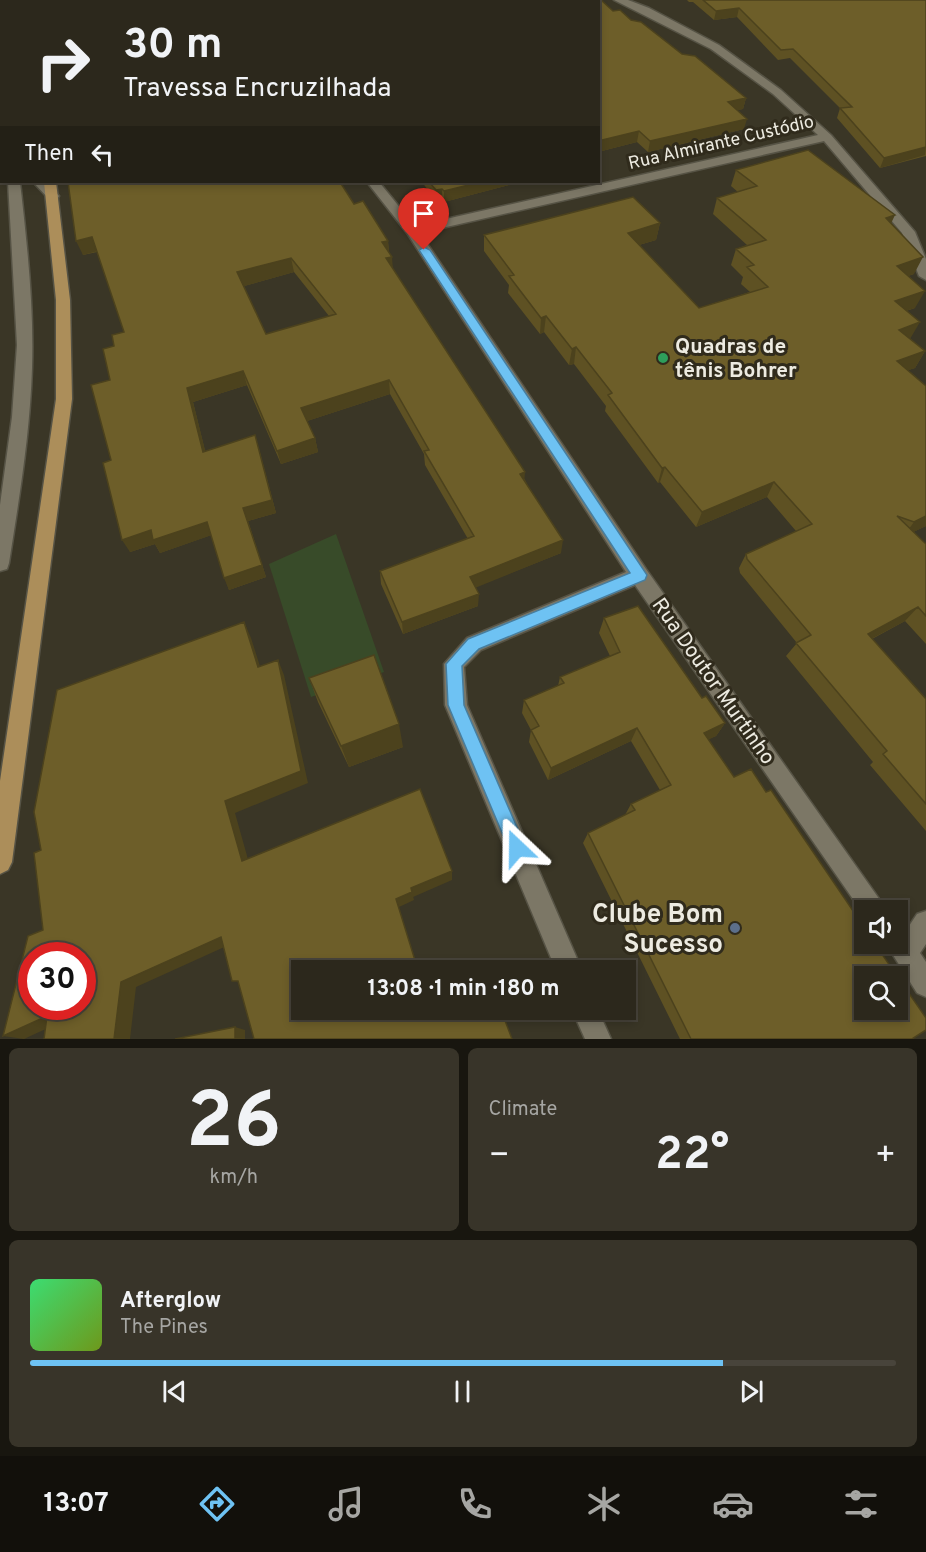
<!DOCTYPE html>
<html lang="en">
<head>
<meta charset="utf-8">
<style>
	body { margin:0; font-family:Overpass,sans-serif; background:#383429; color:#f1f3f6; height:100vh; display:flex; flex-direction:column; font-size:22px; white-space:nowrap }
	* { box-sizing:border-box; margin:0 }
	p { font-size:20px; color:#a6a6a3 }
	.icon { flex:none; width:33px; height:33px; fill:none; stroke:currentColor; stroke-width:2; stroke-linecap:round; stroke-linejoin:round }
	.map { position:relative; height:1039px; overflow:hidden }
	.details { display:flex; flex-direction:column; gap:9px; padding:9px; background:#18160f; flex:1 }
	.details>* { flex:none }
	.guide { position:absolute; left:0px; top:0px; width:600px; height:183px; box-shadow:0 3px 9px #0003,0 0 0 2px #48443b; background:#2c281c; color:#f1f3f6; overflow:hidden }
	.tools { position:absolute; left:854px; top:900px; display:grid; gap:12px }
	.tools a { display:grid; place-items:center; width:54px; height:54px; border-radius:0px; background:#2c281c; box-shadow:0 3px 9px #0003,0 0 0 2px #48443b; font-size:30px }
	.speed { position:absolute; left:18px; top:942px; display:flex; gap:12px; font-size:30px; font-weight:700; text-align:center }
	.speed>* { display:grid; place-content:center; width:78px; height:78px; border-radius:50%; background:#2c281c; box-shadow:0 3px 9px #0003,0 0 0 2px #48443b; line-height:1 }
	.speed .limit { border:9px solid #d22; background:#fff; color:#111 }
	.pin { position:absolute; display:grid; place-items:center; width:51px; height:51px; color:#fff; margin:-62px -26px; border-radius:50% 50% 50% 0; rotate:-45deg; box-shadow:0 0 6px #0007 }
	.pin .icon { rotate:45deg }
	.me { position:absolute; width:66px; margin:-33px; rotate:337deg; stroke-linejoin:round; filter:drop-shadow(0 0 4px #0008) }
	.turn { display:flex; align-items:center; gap:21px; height:126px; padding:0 24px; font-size:27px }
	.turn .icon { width:78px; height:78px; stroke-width:2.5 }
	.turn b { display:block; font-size:42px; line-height:51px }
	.then { display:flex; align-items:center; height:57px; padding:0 24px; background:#0003; gap:12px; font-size:22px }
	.big { font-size:45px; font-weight:700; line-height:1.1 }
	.details .widget { flex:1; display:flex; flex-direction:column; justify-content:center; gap:9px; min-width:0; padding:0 21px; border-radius:9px; background:#383429 }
	.details .dial { align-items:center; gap:0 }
	.dial b { font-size:78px; line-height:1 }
	.song { display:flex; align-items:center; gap:18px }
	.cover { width:72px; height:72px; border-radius:9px; background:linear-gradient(135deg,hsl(140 70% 55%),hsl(80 70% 35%)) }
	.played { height:6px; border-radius:3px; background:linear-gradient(90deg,#6ec2f3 80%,#48443b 80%) }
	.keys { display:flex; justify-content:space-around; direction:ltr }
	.heat { display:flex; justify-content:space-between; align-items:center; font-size:33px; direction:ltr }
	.details .tiles { flex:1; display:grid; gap:9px; grid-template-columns:1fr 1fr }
	.widget:last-child { grid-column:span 2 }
	.trip { position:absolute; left:291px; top:960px; width:345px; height:60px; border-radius:0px; background:#2c281c; box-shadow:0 3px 9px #0003,0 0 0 2px #48443b; font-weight:700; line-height:60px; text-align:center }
	.tabs { display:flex; height:96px; justify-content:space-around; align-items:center; background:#12100b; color:#a6a6a3 }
	.tabs .icon { width:42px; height:42px }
	.tabs .active { color:#6ec2f3 }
	.tabs b { font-size:27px; color:#f1f3f6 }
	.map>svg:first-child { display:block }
	.green { fill:#384b29 }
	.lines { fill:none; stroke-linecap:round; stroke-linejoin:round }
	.minor-casing { stroke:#565345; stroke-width:3 }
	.major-casing { stroke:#565345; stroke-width:3 }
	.minor { fill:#7c7766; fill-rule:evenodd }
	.major { fill:#ac8e5a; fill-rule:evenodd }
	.wall { fill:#5e5123; fill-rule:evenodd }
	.shaded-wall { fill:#4c421d }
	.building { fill:#6d5e29; stroke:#4c421d; stroke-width:1.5; fill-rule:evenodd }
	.route { fill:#6ec2f3; stroke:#487e9e; stroke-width:1.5 }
	.leisure-dot { fill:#2e9e5b; stroke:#302b1c; stroke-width:2 }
	.service-dot { fill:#5c6f8a; stroke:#302b1c; stroke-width:2 }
	.labels { text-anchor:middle; stroke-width:6; stroke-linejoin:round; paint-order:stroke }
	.far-street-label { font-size:18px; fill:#edebe1; stroke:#302b1c }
	.poi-label { font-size:21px; font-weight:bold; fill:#edebe1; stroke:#302b1c; text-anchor:start }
	.street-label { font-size:21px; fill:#edebe1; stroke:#302b1c }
	.near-poi-label { font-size:26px; font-weight:bold; fill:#edebe1; stroke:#302b1c; text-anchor:end }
</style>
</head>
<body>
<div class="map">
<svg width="926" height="1039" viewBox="0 0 926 1039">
	<rect width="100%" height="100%" fill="#3a3626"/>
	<path class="green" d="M336,534l48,138 -73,25 -42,-133z"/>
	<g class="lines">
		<g class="minor-casing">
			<path id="minor" d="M226,0h10l1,2h-10z
				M614,0h14l21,8 70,37 62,45 50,45 84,97 11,27v21l-7,-4 -17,-43 -78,-92 -404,92 226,336 241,341h-23v5l-229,-330 -154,65 -17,17 3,38 115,265h-26l-111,-265 -1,-41 23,-26 159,-66 -219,-339 -40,-51h12l36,44 403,-91 -45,-41 -62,-45z
				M0,31h2v24h-2z
				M2,165v10l-2,1v-10z
				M8,182h12c7,62 14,124 12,186 -2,66 -13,131 -23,195l-2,6 -7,2v-66l12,-88 5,-72z
				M33,182h13l13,14 -2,3h-8z
				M926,911v33l-6,9 6,9v35l-9,-4 -31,-49h11v-15l8,3 12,-18z
				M572,1010h26l13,29h-26z"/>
		</g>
		<g class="major-casing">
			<path id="major" d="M16,0h10l1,2h-10z
				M44,182h12l14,118 2,99 -60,463 -4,8 -8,4v-93l56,-382v-99z"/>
		</g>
		<use href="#minor" class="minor"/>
		<use href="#major" class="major"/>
	</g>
	<path class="wall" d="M287,0h314l12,11 18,9 115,78 -3,11 -6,1 7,19 -96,23 -11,-10 -39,10v-150h-310z
		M687,0h239v156l-46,12 -43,-50 3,-10 -50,-50 -12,2 -41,-43 -23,3 -21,-18h-4z
		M736,170l155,53 23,51 -6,2 7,32 -9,3 4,28 15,12 -10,17 -7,2 18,16v140l-13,6 13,12v100l-21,-23 -33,18 54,60v132l-56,-66 3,-3 -87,-106 11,-13 -57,-70 -1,-5 7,-14 50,-23 -29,-34 -71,30 -36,-45 -2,1 -53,-72 1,-5 -32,-42 -5,1 -25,-33 -4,2 -32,-41 1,-8 -25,-34v-16l176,-12 -4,17 -17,5 60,63 51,-16 -9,-8 2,-7 -12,-12 5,-16 11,-4 -34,-31 4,-16 21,-6 -7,-6z
		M68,182l286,22 34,37 1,12 4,16 132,211 36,73 -86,34 3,19 -75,28 -22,-50 -1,-13 88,-32 -43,-74 -1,-11 -34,-60 -83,27 8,17 3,14 -37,12 -34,-79 -54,17 12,49 54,-2 17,64 -28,8 18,56 -37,13 -18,-55 -51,18 -5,-9 -25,8 -19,-92 -1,-80 4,-34 10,-14 -27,-80 -14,3zM294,272l35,44 -63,18 -22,-48z
		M422,182h99l-77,20 -2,-3 -6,2z
		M604,618l98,80 23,25 -9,13 -8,3 204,300h-232l-97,-196 5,-10 37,-18 6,-11 29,-14 -29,-49 -83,39 -19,-38 2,-12 -9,-17 2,-13 34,-14 2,-9 50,-21 -11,-23z
		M309,678l94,69 -54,20 -31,-65z"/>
	<path class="shaded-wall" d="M216,0h12v2h-12z
		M739,8l-2,9 -23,3 2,-9z
		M746,98l-3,11 -18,4 3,-11z
		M747,119l-3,10 -96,23 2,-11z
		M639,131l-2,11 -39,10v-11z
		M926,147l-1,8 -45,13 4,-10z
		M481,182h40l-77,20v-11z
		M442,189v10l-6,2v-11z
		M895,215l-8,17 -1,-14z
		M660,223l-4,17 -31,9 3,-16z
		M92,237l6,14 -15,4 -7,-14z
		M388,241l1,14 -7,-13z
		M392,257l1,14 -7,-13z
		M923,257l-9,17 -26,8 9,-16z
		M291,258l3,14 -53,15 -4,-15z
		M925,291l-10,17 -29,9 9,-16z
		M546,316l-2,16 -4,2 1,-16z
		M920,322l-10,17 -11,-9z
		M576,347l-2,17 -5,1 3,-16z
		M925,351l-10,17 -27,9 9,-16z
		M243,371l4,14 -54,17 16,64 -6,-14 -16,-64z
		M389,380l1,14 -86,28 -3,-14z
		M255,435l21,78 -28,8 18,56 -37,13 -5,-12 19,-70z
		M315,438l3,14 -37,12 -4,-13z
		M665,467l-5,15 -2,1 4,-15z
		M525,472l-1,13 -4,-11z
		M774,482l-7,15 -71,30 6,-15z
		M926,516v10l-23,11 11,-15z
		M207,522l5,13 -52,18 -5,-9 -25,8 -8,-12 29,-10z
		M563,540l-2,13 -91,37v-13z
		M479,594l-1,12 -75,28 -1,-12z
		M918,607l-13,14 -49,26 12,-13z
		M244,622l7,16 14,44 -7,-15z
		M278,660l6,15 24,108 -73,30 16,57 -9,-9 -17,-60z
		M725,723l-9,13 -20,10 8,-13z
		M399,724l4,23 -54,20 -8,-21z
		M637,728l-6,13 -83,39 3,-12z
		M452,871v9l-39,17 -2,-9z
		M412,892l2,8 -15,7 -3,-8z
		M221,937l10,7 -95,43 -6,52h-16l7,-57z
		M47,1016l18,4 -41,19 -21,-3z
		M235,1027l10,3v9h-10z"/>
	<path class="building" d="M48,0h170l1,2h-171z
		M293,0h308l12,11 7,-1 11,10 10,2 41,32 13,2 51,42 -18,4 19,17 -97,22 -11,-10 -41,10v-139h-304z
		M703,0h223v147l-42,11 -44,-50 12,-1 -59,-58 -12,1 -42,-42 -23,3z
		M808,150l87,65 -9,3 37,39 -26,9 28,25 -30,10 25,21 -21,8 26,21 -28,10 29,25v130l-12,6 -17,-6 29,28v72l-8,-9 -50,27 58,65v105l-43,-50 4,-3 -91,-108 15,-8 -64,-76 -1,-5 66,-30 -38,-42 -72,30 -37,-45 -3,1 -54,-73 4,-2 -36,-46 -4,2 -26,-33 -5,2 -32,-42 5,-1 -30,-40 149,-38 27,26 -32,10 71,75 69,-21 -21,-20 7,-2 -18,-16 30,-9 -49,-42 40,-12 -21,-16z
		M68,182h272l14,22 9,-3 25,40 -6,1 10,15 -6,1 139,214 -5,2 43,66 -93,37 9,17 -77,28 -22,-51 94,-35 -50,-85 5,-1 -40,-70 -88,28 14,30 -38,13 -34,-80 -56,17 16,64 52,-17 17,65 -29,8 19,57 -38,13 -17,-56 -54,18 -2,-10 -29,10 -19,-77 8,-3 -20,-75 19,-5 -7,-31 11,-3 -2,-11 12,-3 -32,-95 -16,4zM291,258l45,56 -70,20 -29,-62z
		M429,182h52l-37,9 -2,-2 -6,1z
		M638,606l64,92 4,-2 19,27 -21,10 30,44 17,-8 15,23 5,-2 93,137v17h11l51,74v12l-14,9h-221l-103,-206 47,-23 -4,-6 40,-19 -34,-57 -86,40 -20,-38 8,-4 -15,-26 40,-17 -4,-6 60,-25 -16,-34zM864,976h33v34h-33z
		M244,622l14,45 20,-7 23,111 -76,30 17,60 178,-72 32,82 -41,17 1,4 -16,7 22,71h-116v40h128l4,11 26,-11h41l11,29h-258l-16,-58h-6l-11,-44 -100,45 -7,57h-70l3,-23 -44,20 25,-100 15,-6 -9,-77 7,-3 -7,-38 23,-122zM32,956h50v50h-50z
		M374,655l25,69 -58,22 -32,-68z
		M235,1027v12h-60z"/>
	<path class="route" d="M424,247l6,3 217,325 -2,5 -166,69 -17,17 2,39 62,143 -3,6 -6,3 -6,-3 -63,-149 -2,-41 22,-25 162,-66 -211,-323z"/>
	<circle class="leisure-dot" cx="663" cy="358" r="6"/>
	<circle class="service-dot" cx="735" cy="928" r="6"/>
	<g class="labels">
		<g class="far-street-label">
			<text transform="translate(721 142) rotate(-13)" y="6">Rua Almirante Custódio</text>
		</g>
		<g class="poi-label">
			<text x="675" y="353">Quadras de<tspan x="675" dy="24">tênis Bohrer</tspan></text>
		</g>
		<g class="street-label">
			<text transform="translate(714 681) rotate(55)" y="7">Rua Doutor Murtinho</text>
		</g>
		<g class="near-poi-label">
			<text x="723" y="922">Clube Bom<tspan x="723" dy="30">Sucesso</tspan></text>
		</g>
	</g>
</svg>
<div class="tools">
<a><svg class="icon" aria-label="sound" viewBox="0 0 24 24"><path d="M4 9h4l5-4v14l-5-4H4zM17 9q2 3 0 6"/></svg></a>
<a><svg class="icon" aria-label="search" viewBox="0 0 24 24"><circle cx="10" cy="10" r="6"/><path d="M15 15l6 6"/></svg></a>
</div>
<div class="speed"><div class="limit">30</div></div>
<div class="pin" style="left:424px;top:250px;background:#d93025"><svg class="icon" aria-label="arrive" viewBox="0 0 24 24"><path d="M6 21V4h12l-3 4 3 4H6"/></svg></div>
<svg class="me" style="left:517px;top:848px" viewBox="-20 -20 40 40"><path d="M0-17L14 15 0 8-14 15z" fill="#6ec2f3" stroke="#fff" stroke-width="4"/></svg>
<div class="trip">13:08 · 1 min · 180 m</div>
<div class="guide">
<div class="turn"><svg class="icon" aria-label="right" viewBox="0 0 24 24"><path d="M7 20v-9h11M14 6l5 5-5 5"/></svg><div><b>30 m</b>Travessa Encruzilhada</div></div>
<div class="then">Then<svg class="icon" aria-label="left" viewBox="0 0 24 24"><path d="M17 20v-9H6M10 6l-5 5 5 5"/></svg></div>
</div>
</div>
<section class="details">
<div class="tiles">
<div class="widget dial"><b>26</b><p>km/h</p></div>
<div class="widget"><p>Climate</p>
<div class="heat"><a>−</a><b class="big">22°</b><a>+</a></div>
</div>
<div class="widget">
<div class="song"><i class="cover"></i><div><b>Afterglow</b><p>The Pines</p></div></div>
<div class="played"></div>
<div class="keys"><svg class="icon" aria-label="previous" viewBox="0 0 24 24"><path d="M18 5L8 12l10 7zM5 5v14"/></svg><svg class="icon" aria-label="pause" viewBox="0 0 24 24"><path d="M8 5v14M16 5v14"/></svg><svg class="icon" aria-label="next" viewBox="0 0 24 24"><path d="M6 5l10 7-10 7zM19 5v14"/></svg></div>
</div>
</div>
</section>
<nav class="tabs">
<b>13:07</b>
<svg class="icon active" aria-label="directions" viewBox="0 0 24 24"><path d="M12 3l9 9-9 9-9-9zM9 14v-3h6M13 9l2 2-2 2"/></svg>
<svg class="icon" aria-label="music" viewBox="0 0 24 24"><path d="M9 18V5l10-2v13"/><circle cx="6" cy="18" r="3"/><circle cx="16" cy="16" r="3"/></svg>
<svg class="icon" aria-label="phone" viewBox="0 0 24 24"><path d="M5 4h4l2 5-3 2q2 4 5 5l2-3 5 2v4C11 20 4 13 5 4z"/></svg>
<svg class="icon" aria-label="climate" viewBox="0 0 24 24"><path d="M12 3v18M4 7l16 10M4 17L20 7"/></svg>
<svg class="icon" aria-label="car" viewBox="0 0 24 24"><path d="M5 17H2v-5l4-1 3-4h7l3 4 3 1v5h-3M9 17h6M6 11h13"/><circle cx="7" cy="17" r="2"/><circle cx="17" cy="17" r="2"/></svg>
<svg class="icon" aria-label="filters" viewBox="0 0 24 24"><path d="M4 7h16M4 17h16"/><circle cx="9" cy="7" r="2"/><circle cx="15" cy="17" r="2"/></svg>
</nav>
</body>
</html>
